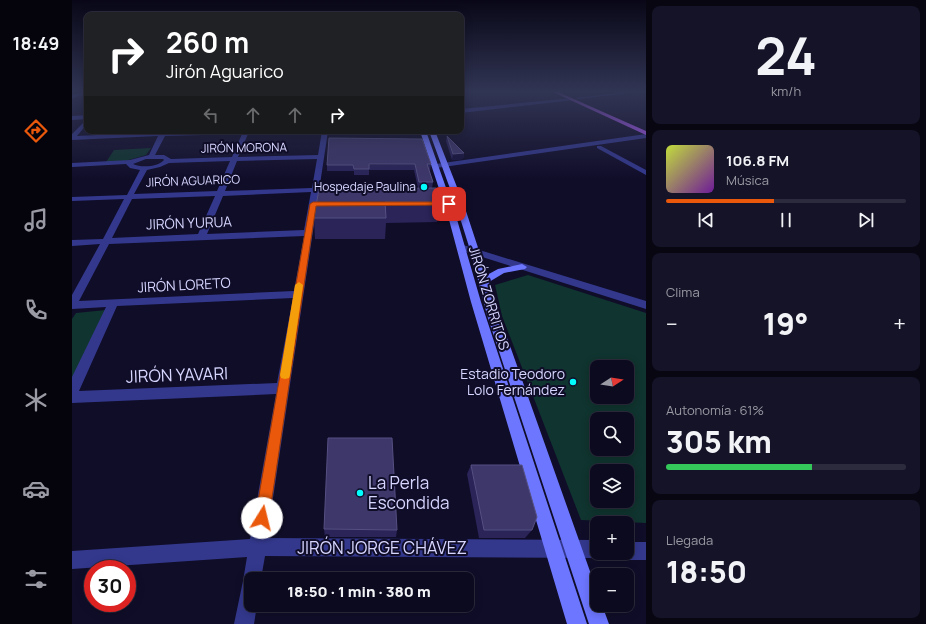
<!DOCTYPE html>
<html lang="es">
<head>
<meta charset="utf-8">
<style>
	body { margin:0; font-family:Manrope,sans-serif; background:#151328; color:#f1f3f6; height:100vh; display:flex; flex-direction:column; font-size:15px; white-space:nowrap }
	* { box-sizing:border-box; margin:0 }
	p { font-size:13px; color:#9a9aa4 }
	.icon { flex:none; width:22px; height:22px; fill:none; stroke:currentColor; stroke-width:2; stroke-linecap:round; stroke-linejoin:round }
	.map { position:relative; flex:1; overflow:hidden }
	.details { display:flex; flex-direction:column; gap:6px; padding:6px; background:#070611; width:280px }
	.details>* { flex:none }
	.hud { position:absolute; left:12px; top:12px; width:380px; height:122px; border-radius:8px; box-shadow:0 2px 10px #0003,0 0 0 1px #2c2b3d; background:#202124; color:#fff; overflow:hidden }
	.needle { width:26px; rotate:78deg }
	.buttons { position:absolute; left:518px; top:360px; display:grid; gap:8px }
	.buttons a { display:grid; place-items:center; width:44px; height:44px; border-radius:8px; background:#0c0a1f; box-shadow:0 2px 10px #0003,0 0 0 1px #2c2b3d; font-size:20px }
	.speed { position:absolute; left:12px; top:560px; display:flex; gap:8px; font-size:20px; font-weight:700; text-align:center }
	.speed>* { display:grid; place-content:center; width:52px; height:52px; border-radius:50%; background:#0c0a1f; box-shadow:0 2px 10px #0003,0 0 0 1px #2c2b3d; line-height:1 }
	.speed .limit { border:6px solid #d22; background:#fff; color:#111 }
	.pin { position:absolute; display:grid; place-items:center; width:34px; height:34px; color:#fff; margin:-17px; border-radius:8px; box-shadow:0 2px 6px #0006 }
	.me { position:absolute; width:44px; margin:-22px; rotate:9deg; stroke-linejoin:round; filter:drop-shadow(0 0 3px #0008) }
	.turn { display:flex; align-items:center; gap:14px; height:84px; padding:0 16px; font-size:18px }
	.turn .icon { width:52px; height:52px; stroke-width:2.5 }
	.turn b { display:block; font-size:28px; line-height:34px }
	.lanes { display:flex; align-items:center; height:38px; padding:0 16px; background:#0003; justify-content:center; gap:20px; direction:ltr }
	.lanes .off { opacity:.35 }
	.big { font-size:30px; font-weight:800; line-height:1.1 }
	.details .widget { flex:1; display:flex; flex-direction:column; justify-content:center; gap:6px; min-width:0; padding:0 14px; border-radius:8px; background:#151328 }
	.details .dial { align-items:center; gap:0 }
	.dial b { font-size:52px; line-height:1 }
	.song { display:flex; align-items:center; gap:12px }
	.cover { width:48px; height:48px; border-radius:6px; background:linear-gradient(135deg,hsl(70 70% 55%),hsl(280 70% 35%)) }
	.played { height:4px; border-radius:2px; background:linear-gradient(90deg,#ea580c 45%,#2c2b3d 45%) }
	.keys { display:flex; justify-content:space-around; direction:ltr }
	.heat { display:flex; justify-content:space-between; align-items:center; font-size:22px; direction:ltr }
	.charge { height:6px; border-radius:3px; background:linear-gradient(90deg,#34c759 61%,#2c2b3d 0) }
	.trip { position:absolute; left:172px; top:572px; width:230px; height:40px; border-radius:8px; background:#0c0a1f; box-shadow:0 2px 10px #0003,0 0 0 1px #2c2b3d; font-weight:800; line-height:40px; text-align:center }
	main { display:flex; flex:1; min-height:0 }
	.dock { display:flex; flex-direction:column; width:72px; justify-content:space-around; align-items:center; background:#05040c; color:#9a9aa4 }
	.dock .icon { width:28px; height:28px }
	.dock .active { color:#ea580c }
	.dock b { font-size:18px; color:#f1f3f6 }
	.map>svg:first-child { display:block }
	.green { fill:#10342f; fill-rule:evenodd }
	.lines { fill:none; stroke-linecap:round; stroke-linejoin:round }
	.minor { fill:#33388d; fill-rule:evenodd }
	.tertiary { fill:#33388d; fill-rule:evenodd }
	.secondary { fill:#6d76ff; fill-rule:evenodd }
	.primary { fill:#b45dff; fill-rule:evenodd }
	.wall { fill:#2a2459 }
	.shaded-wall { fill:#18133e }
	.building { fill:#3d376a; stroke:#555082 }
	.route { fill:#ea580c; stroke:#983908 }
	.slow { fill:#f59e0b }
	.poi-dot { fill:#02fdff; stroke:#100d29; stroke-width:1.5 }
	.labels { text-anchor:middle; stroke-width:4; stroke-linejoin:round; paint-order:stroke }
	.far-street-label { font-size:12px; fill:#d7d6ff; stroke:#100d29 }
	.far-poi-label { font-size:12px; fill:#d7d6ff; stroke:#100d29; text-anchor:end }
	.street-label { font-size:14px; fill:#d7d6ff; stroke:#100d29 }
	.poi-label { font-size:14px; fill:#d7d6ff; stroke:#100d29; text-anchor:end }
	.near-street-label { font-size:17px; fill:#d7d6ff; stroke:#100d29 }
	.near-poi-label { font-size:17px; fill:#d7d6ff; stroke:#100d29; text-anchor:start }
</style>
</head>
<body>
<main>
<nav class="dock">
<b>18:49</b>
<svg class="icon active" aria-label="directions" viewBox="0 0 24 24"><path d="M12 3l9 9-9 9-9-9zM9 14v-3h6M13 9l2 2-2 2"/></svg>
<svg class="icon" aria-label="music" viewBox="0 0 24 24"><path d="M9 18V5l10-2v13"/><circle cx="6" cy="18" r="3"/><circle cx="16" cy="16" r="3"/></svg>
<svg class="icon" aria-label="phone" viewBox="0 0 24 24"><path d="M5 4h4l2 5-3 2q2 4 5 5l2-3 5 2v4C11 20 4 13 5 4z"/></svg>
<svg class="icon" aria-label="climate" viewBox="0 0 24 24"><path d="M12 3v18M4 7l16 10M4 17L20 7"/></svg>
<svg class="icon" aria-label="car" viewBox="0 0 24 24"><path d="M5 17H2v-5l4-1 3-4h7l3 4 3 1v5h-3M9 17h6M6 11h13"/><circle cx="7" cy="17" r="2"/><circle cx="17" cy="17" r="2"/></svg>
<svg class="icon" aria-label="filters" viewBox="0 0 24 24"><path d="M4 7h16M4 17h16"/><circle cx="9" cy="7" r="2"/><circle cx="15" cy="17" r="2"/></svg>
</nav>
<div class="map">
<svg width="574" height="624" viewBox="0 0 574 624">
	<rect width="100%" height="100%" fill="#100d29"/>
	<path class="green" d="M79,148l-5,7 -21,6 -19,1 8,-12z
		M456,275l118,38v210l-65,-3 -79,-204 -7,-31zM525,367h30v30h-30zM525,419h30v30h-30zM525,471h30v30h-30z
		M34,310l-34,69v-60l4,-6z"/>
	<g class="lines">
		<path class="minor" d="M11,92h4v2l-15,4v-3z
			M553,92h14l-61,7 -2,-1z
			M500,98l2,2 -113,13v-4z
			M15,115v4l-15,1v-4z
			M15,119v5l-10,12 83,-4 1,-1h6l-1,1 128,-1 -3,2 -43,1 -10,23 80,-2 4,-24h6l-61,407 330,2v13h7l-1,2 -6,3 -332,-2 -4,23h-10v26h6l-3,19h-20l9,-43 4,-24 -175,12v-18l178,-12 26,-145 -204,9v-26l34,-70 -34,2v-14l28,-51 -28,2v-6l31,-1 21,-40 -52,2v-4l55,-2 13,-25 -10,-2 -4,-4 -54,3v-4l58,-3 19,-5 9,-19 -86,4v-6zM170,134l-10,23 -61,2 -7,-4h-9l10,-19zM74,159h17l1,1c-6,7 -23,8 -31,4zM245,159l-5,29 -87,3 12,-30zM158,161l-13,30 -83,3 13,-24 13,-3 9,-4zM239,192l-7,38 -97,4 16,-38zM143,196l-17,38 -86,4 20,-39zM232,236l-10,55 -215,10 30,-57zM221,298l-16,85 -198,8 38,-85z
			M525,146h4l45,24v5l-49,-27z
			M391,245l183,56v8l-186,-59 -2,-2 2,-2z
			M555,542h19v18h-19l-6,-3 -2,-4h8z"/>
		<path class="tertiary" d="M574,134v4l-210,30 -3,-2 3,-2z"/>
		<path class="secondary" d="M348,131h6l30,85 25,86 106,322h-20l-96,-322 -23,-86z
			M357,131h6l29,74 23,70 11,-6 24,-5 5,3 -2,2 -21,4 -15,9 10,33 98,276v14h5l7,19h-20l-102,-309 -16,-62 -15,-48z"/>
		<path class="primary" d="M481,92h5l88,39v4z"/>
	</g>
	<path class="wall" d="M375,136l17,17 -1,6 -11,1 -6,-19z
		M359,164l-1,6h-1l4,12 -1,6 8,14 -3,20 -51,1 -1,16h-70l-1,-21 104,-30 -4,-18h-45v5h-15v-4h-27v-6z
		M399,465l61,65 -7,8h-46l-12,-64z
		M252,529l73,1 -1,7h-71z"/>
	<path class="shaded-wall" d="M392,153l-1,6 -11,1 1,-6z"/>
	<path class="building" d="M375,136l17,17 -11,1z
		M257,138l93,1 9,25h-4l6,18h-14l-4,-18h-46v5h-15l-1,-4h-26z
		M364,188l4,14h-55l1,16h-72l5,-29z
		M256,438h64l5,92 -73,-1z
		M399,465h51l15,52 -5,13h-48z"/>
	<linearGradient id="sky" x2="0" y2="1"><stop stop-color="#090717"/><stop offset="0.51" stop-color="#313554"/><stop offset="1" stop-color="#313554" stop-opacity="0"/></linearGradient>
	<rect width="574" height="179" fill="url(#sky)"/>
	<path class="route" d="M241,202h136l3,2 -3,1 -133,1 -47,312 -2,5 -5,2 -5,-2 -2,-5 55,-314z"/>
	<path class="slow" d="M227,282l4,3 -13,90 -1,3 -4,1 -4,-1 -1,-3 15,-90z"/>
	<g class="poi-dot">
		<circle cx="352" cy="187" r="4"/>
		<circle cx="501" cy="382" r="4"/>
		<circle cx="288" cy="493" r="4"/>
	</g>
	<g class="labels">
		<g class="far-street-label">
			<text transform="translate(172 148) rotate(-1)" y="4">JIRÓN MORONA</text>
			<text transform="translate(121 181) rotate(-2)" y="4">JIRÓN AGUARICO</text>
		</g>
		<g class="far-poi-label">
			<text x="344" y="191">Hospedaje Paulina</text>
		</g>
		<g class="street-label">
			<text transform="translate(117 223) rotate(-2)" y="5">JIRÓN YURUA</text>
			<text transform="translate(112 285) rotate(-3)" y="5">JIRÓN LORETO</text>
			<text transform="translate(417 298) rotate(73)" y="5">JIRÓN ZORRITOS</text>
		</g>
		<g class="poi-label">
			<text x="493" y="379">Estadio Teodoro<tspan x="493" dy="16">Lolo Fernández</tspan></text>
		</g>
		<g class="near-street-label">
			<text transform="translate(105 375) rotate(-2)" y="6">JIRÓN YAVARI</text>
			<text x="310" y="554">JIRÓN JORGE CHÁVEZ</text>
		</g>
		<g class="near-poi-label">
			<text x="296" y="489">La Perla<tspan x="296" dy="20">Escondida</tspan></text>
		</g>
	</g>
</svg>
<div class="buttons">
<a><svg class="needle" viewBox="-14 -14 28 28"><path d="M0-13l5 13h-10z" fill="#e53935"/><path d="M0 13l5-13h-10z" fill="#9a9aa4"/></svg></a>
<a><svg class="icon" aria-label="search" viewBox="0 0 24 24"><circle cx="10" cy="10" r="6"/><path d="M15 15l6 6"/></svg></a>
<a><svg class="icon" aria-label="layers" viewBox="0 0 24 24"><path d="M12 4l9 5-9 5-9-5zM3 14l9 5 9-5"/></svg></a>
<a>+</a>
<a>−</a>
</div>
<div class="speed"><div class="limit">30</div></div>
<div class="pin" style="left:377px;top:204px;background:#d93025"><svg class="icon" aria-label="arrive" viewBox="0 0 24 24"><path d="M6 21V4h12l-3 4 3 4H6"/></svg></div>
<svg class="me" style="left:190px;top:518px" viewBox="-20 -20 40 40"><circle r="19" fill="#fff"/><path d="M0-13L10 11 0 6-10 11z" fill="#ea580c"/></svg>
<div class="trip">18:50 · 1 min · 380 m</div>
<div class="hud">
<div class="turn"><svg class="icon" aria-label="right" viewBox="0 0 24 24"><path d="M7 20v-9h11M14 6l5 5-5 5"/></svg><div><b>260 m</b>Jirón Aguarico</div></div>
<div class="lanes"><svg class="icon off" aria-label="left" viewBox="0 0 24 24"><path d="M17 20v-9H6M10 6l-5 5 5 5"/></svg><svg class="icon off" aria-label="ahead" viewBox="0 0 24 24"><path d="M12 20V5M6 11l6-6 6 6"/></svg><svg class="icon off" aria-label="ahead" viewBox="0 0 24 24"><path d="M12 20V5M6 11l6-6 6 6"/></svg><svg class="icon" aria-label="right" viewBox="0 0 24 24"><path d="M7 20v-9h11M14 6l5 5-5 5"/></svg></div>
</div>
</div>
<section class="details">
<div class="widget dial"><b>24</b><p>km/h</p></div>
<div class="widget">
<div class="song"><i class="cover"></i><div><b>106.8 FM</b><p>Música</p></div></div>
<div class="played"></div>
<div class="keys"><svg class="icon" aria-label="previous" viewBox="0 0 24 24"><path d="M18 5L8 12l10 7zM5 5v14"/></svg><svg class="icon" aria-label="pause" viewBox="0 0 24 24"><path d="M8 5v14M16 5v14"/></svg><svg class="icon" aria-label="next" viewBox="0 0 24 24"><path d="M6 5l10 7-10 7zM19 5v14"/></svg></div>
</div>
<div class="widget"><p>Clima</p>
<div class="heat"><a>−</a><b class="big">19°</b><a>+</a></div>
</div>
<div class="widget"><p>Autonomía · 61%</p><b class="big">305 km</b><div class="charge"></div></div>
<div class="widget"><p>Llegada</p><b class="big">18:50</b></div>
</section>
</main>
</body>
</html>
